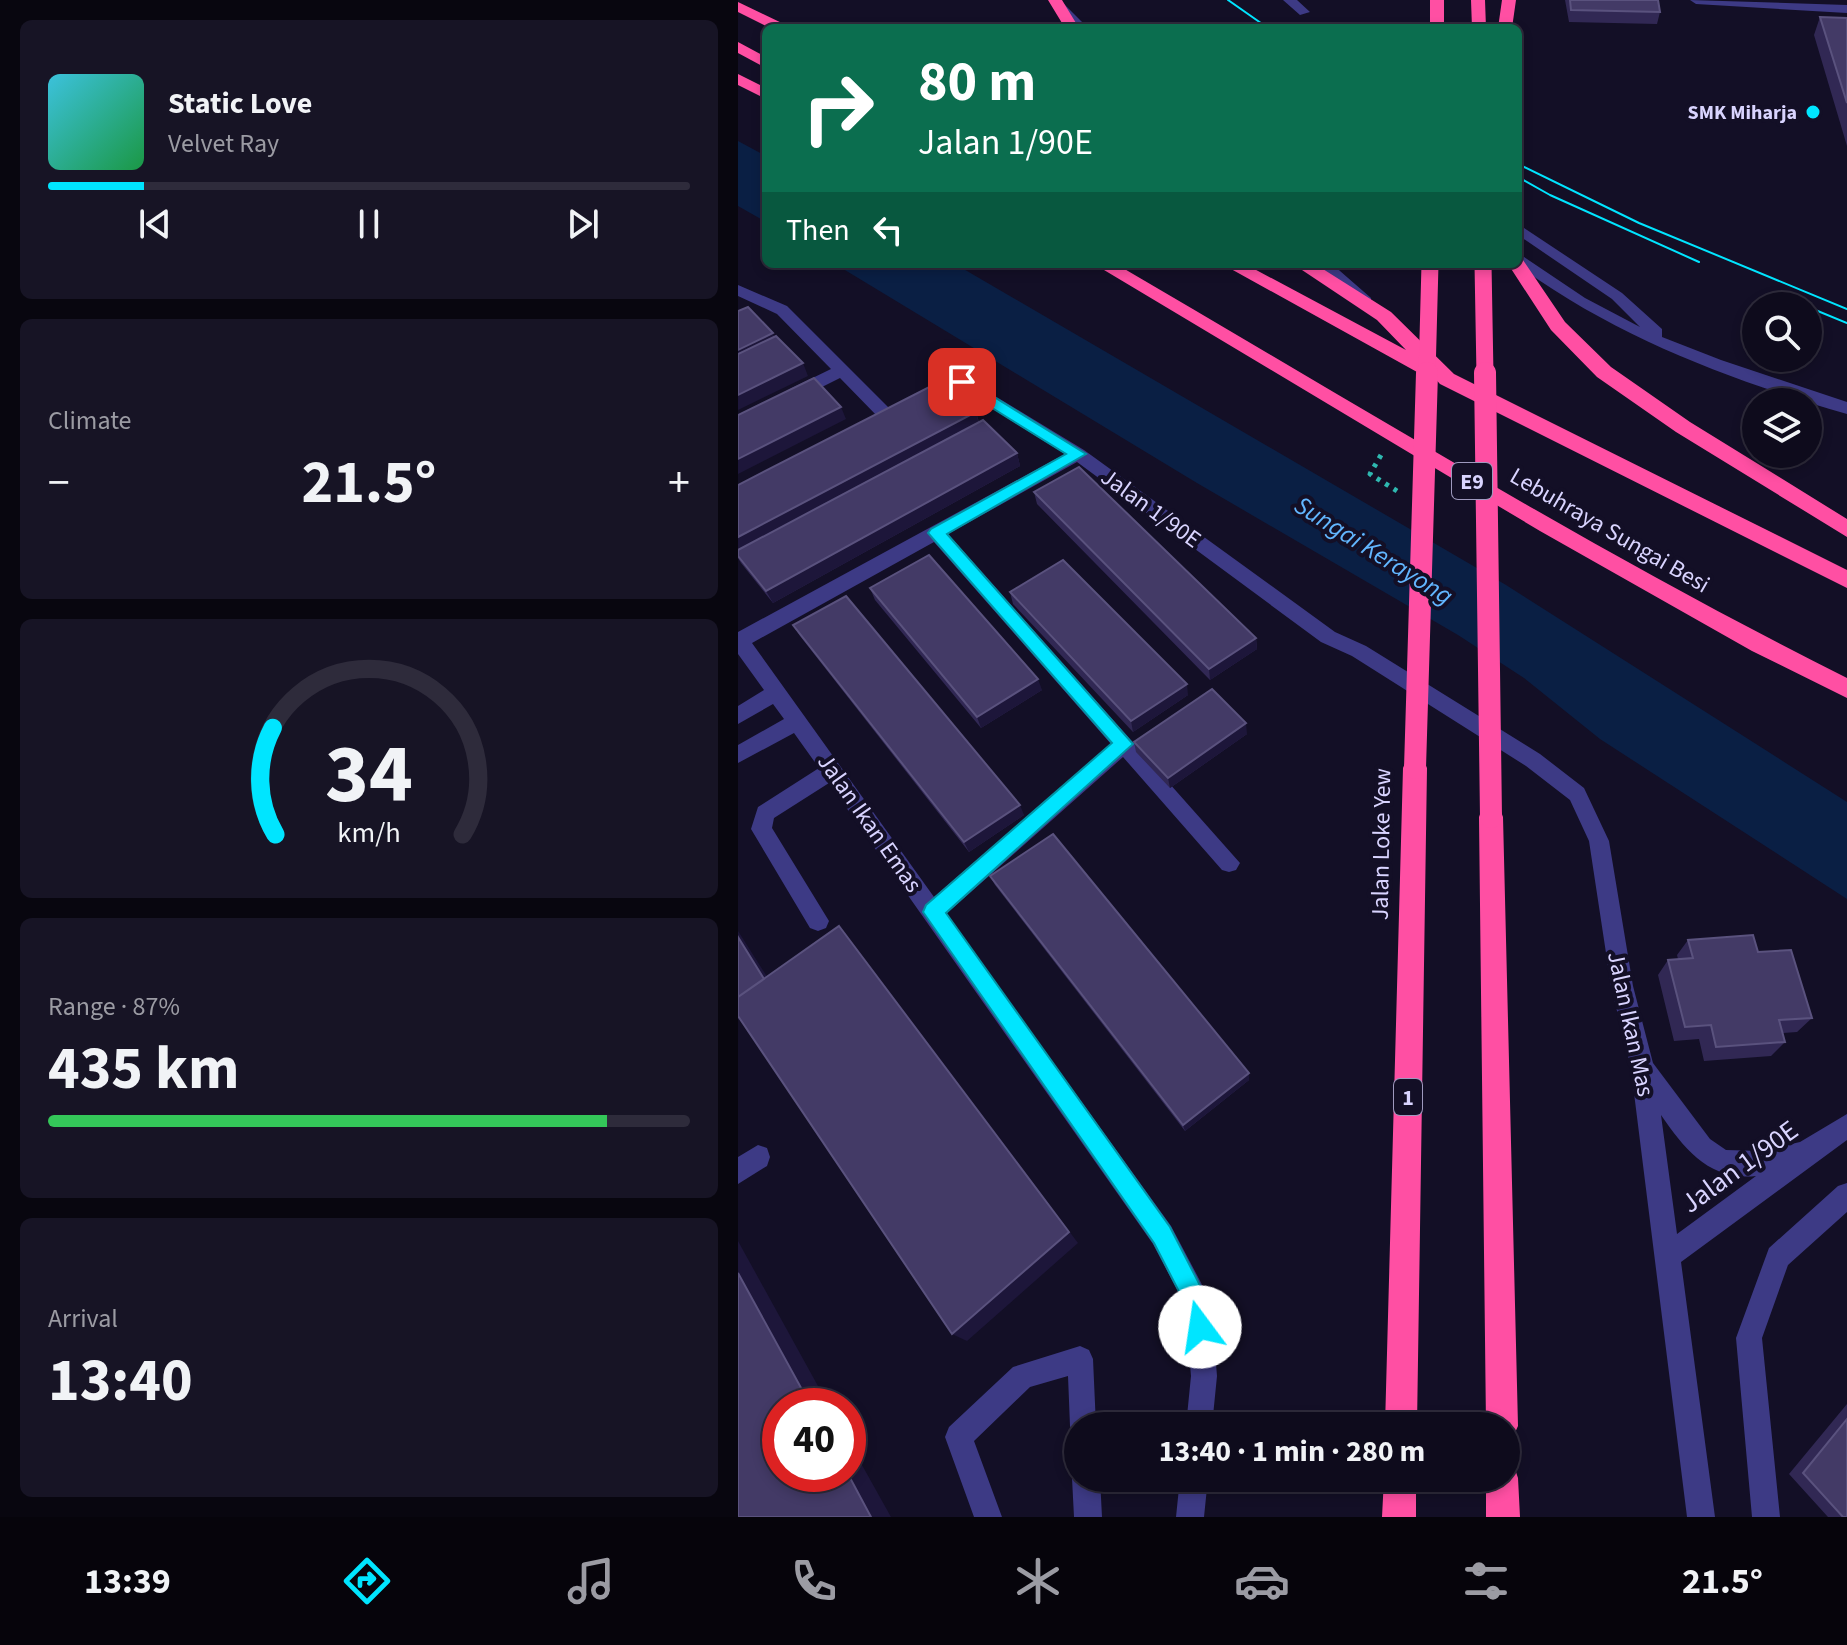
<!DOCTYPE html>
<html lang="en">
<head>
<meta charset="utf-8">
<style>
	body { margin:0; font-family:"Source Sans 3",sans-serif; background:#171425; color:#f1f3f6; height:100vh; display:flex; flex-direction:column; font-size:30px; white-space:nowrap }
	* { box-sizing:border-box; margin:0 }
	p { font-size:26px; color:#9b9ba3 }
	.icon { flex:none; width:44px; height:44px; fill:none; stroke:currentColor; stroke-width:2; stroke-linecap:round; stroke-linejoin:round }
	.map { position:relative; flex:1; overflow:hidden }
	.drawer { display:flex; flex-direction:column; gap:20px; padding:20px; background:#08060f; width:738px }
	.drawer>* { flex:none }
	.banner { position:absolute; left:24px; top:24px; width:760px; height:244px; border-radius:12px; box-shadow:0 4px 12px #0003,0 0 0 2px #2e2b3b; background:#0b6e4f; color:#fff; overflow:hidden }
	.controls { position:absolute; left:1004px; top:292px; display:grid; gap:16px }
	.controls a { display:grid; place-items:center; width:80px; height:80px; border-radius:50%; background:#0e0b1c; box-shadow:0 4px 12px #0003,0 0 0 2px #2e2b3b; font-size:40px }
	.speed { position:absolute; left:24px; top:1388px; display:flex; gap:16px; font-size:40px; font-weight:700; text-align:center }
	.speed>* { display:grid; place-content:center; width:104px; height:104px; border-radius:50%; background:#0e0b1c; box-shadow:0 4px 12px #0003,0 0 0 2px #2e2b3b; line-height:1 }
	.speed .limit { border:12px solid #d22; background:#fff; color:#111 }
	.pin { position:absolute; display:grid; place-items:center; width:68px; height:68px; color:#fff; margin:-34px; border-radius:16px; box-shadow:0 4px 12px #0006 }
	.me { position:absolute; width:88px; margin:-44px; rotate:346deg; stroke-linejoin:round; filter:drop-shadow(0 0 6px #0008) }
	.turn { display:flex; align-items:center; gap:28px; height:168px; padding:0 24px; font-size:36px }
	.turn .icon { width:104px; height:104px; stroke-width:2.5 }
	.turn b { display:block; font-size:56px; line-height:68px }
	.then { display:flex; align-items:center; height:76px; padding:0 24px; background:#0003; gap:16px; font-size:30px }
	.big { font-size:60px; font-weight:700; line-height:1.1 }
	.drawer .widget { flex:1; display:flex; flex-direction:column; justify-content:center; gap:12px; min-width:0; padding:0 28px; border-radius:12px; background:#171425 }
	.drawer .dial { align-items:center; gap:0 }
	.dial svg { height:208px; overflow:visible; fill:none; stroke:#2e2b3b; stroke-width:7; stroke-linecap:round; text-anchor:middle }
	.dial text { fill:#f1f3f6; stroke:none }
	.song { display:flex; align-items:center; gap:24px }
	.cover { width:96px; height:96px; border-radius:12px; background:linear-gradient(135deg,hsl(190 70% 55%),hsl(140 70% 35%)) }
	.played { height:8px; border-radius:4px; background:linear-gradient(90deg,#00e5ff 15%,#2e2b3b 15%) }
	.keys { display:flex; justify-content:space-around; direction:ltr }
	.heat { display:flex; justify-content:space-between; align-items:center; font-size:44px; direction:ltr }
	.charge { height:12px; border-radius:6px; background:linear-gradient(90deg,#34c759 87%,#2e2b3b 0) }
	.trip { position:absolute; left:326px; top:1412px; width:456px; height:80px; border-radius:40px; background:#0e0b1c; box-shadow:0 4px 12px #0003,0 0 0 2px #2e2b3b; font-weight:700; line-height:80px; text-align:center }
	.tabs { display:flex; height:128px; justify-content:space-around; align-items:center; background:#06040b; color:#9b9ba3 }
	.tabs .icon { width:56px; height:56px }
	.tabs .selected { color:#00e5ff }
	.tabs b { font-size:36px; color:#f1f3f6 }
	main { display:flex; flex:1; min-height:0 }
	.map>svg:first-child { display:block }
	.water { fill:#0a1f44 }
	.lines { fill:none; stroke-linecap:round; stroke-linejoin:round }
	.path { stroke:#2fb8b0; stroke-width:5; stroke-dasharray:4 6; stroke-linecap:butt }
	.minor { fill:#3d3a85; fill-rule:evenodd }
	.highway { fill:#ff4fa3; fill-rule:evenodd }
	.tram { stroke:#00e5ff; stroke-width:2 }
	.highway-bridge-far1 { stroke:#ff4fa3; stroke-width:17 }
	.highway-bridge { stroke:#ff4fa3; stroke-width:22 }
	.wall { fill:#312854 }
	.shaded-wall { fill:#1d163a }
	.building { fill:#433a66; stroke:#5a527e; stroke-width:2 }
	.route { fill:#00e5ff; stroke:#0095a6; stroke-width:2 }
	.poi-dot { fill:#00e5ff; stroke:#130f26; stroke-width:3 }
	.labels { text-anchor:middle; stroke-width:8; stroke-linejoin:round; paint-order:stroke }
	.far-poi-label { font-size:20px; font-weight:bold; fill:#d9d4ff; stroke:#130f26; text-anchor:end }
	.shield { fill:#130f26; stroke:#9e99be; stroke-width:2 }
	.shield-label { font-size:22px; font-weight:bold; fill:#d9d4ff }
	.street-label { font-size:24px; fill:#d9d4ff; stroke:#130f26 }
	.water-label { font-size:26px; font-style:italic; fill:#62b6ff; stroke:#130f26 }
	.near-street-label { font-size:28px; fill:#d9d4ff; stroke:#130f26 }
</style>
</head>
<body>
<main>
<section class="drawer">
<div class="widget">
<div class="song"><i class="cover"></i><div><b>Static Love</b><p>Velvet Ray</p></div></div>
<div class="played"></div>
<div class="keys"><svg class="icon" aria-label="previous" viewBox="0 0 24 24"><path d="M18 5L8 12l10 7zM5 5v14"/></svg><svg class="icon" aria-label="pause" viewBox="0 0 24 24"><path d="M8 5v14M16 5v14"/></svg><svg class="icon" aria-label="next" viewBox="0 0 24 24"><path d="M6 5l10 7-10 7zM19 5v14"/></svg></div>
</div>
<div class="widget"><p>Climate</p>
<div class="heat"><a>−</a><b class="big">21.5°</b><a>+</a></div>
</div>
<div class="widget dial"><svg viewBox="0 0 100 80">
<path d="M14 69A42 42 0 1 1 86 69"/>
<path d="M14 69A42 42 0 0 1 13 28" stroke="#00e5ff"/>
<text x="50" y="56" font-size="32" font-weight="700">34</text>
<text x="50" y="72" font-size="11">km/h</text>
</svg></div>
<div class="widget"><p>Range · 87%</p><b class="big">435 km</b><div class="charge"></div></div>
<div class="widget"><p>Arrival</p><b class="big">13:40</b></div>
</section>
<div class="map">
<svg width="1109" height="1517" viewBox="0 0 1109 1517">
	<rect width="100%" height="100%" fill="#130f26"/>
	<path class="water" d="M0,141l28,15v66l-28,-16z
		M97,264h120l551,321 341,217v97l-247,-160 -76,-61 -66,-43 -261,-152z"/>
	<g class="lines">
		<path class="path" d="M643,455l-11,19 27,17"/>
		<path class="minor" d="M545,0h14l13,12 -10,3z
			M952,0l157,5v8l-151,-9z
			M315,1h8l27,27h-13l-22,-21z
			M780,224l104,69 40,36v8l59,23 126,42v12c-117,-34 -232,-77 -331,-150l2,-11 67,45 55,29 -28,-28 -94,-64z
			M578,264h16l39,34v6h-10z
			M0,285l49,21 104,104 2,4 -2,4h-12l-39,-40 -38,19h-12v-8l41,-20 -54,-55 -39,-18z
			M224,376l122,74 251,182 31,14 174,108 44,34 25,53 24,145 20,77 57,76 16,11 35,1 39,-9 47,-28v26l-166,122 34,255h-28l-56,-448 -20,-83 -22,-145 -19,-41 -44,-34 -174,-110 -31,-14 -244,-180 -129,72 292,329 -4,7 -7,2 -7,-2 -99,-113 -177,157 225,312 36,68 4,9 6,73 -5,50h-26l5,-50 -6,-71 -32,-61 -324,-461 -55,35 -2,10 57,93 -3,7 -8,3 -8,-3 -59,-99 7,-22 61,-39 -25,-35 -56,30v-18l46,-26 -11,-15 -35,20v-18l26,-16 -26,-36v-22l327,-178 -104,-65 -36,15 -8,-6 2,-4zM196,542l177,202 -177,153 -182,-254zM923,1115c24,35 49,66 95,61l-79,58z
			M20,1145l9,3 3,9 -3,9 -29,18v-27z
			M1109,1183v29l-59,53 -26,73 18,179h-28l-16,-179 33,-90 69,-62z
			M342,1346l9,4 4,9 3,67h-18v11l-5,-1 -3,-10 -2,-50 -38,11 -56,54 28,76h-28l-29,-80 4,-10 64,-60z
			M338,1468l2,10h22l2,39h-28l-2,-39z
			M442,1478h28l-4,39h-28z"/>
		<path class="highway" d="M310,0h14l17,28h-14z
			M692,0h14v28h-14z
			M733,0h14l1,28h-14z
			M764,0h14l-4,28h-14z
			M0,2l48,23 2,3h-18l-32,-16z
			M0,42l28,15v11l-28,-15z
			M0,74l28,14v11l-28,-14z
			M780,259l5,1 42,62 46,45 79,55 157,97v18l-171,-105 -79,-55 -46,-47 -43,-66h10z
			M356,264h22c242,141 481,289 731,414v20l-95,-47 -212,-120z
			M484,264h23l161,86 -29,-30 -84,-56h22l76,48 63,62 393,196v18l-407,-204 -11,-12h-12z
			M677,758l9,3 3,7 -10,658h-32l18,-658 3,-7z
			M753,806l9,3 3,8 15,609 -5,11 -7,3v-14h-20l-7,-609 3,-8z
			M768,1463l8,3 4,12 2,39h-34v-39h20z
			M646,1478h32v39h-34z"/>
		<path class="tram" d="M490,0l40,28
			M780,164l121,59 208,86
			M780,177l32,18 149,67
			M1070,307l39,16"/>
		<path class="highway-bridge-far1" d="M745,264l2,111
			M689,375l3,-111"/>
		<path class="highway-bridge" d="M747,373l6,444
			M677,768l12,-395"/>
	</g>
	<path class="wall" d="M827,0h93l2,12 -3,12 -88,-2z
		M1082,17l27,1v128l-33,-111z
		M238,412l3,10 38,31 3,13 -247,137 -32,-40 -3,-5v-73z
		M296,492l222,146 1,11 -47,31 -173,-176z
		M132,588l172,102 -61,38 -106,-128z
		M272,592l178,103 -55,37 -120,-128z
		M55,625l231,190 -55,37 -169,-216z
		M509,734l-77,54 -34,-36 -2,-10z
		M252,876l259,197v7l-64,51 -190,-246z
		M950,940l70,12 54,66 -15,14 -14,1 2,9 -14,14 -67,5 -5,-22 -25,2 -16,-66 10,-15 10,-1 -1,-4z
		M1109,1404v113h-19l-39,-43z"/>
	<path class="shaded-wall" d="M35,333l5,13 -40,19v-15z
		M65,363l5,13 -70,34v-15z
		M103,407l5,12 -108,55v-15z
		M238,412l3,12 -241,129v-16z
		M279,453l3,13 -247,137 -7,-12z
		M518,638l1,11 -47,31 -1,-11z
		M300,679l4,11 -61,38 -4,-11z
		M449,684l1,11 -55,37 -2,-11z
		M508,723l1,11 -77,54 -2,-10z
		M282,805l4,10 -55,37 -5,-10z
		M101,926l239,317 -111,98 -15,-7z
		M0,931l40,63 -40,26z
		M511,1073v7l-64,51 -2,-6z
		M0,1241l91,165h-18l-73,-133z
		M110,1440l43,77h-20l-23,-43z"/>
	<path class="building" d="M832,0h88l2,12 -89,-2z
		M1082,17l27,1v85z
		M10,307l25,26 -35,17v-39z
		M38,336l27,27 -65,32v-41z
		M76,378l27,29 -103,52v-44z
		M205,380l33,32 -238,125v-52z
		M245,420l34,33 -251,138 -28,-35v-6z
		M341,467l177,171 -47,31 -175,-177z
		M191,555l109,124 -61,38 -107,-129z
		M325,560l124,124 -56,37 -121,-129z
		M108,596l174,209 -56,37 -171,-217z
		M474,689l34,34 -78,55 -34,-36z
		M315,834l196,239 -66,52 -193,-249z
		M101,926l230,306 -117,102 -214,-318v-19z
		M1015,935l5,17 33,-2 21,68 -33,2 6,22 -69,5 -5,-22 -26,2 -17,-67 25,-2 -5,-18z
		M0,937l26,42 -26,18z
		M0,1273l73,133h-31v68h68l23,43h-133z
		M1109,1419v98h-4l-40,-44z"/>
	<path class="route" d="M224,377l124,77 -139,80 186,210 -187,169 224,314 39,76 3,24 -4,9 -8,3 -8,-3 -6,-31 -32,-62 -231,-331 3,-7 186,-162 -184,-210 3,-4 135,-75 -109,-68v-7z"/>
	<circle class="poi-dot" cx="1075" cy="112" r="8"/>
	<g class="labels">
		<g class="far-poi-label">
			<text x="1059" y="119">SMK Miharja</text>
		</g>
		<g class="shield">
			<rect x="714" y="463" width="40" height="36" rx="6"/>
			<rect x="656" y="1079" width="28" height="36" rx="6"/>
		</g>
		<g class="shield-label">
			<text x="734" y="489">E9</text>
			<text x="670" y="1105">1</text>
		</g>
		<g class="street-label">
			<text transform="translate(413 508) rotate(36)" y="8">Jalan 1/90E</text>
			<text transform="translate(872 530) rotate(30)" y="8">Lebuhraya Sungai Besi</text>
			<text transform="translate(132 823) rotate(55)" y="8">Jalan Ikan Emas</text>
			<text transform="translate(643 844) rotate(-89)" y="8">Jalan Loke Yew</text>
			<text transform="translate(893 1024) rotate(78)" y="8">Jalan Ikan Mas</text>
		</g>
		<g class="water-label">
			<text transform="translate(636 550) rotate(32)" y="9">Sungai Kerayong</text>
		</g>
		<g class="near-street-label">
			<text transform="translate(1001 1166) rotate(-36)" y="10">Jalan 1/90E</text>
		</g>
	</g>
</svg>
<div class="controls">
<a><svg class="icon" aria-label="search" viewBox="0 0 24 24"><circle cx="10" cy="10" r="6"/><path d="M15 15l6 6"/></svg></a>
<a><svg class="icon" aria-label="layers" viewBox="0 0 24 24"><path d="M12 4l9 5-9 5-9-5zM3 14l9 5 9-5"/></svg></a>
</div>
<div class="speed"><div class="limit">40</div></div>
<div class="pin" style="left:224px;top:382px;background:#d93025"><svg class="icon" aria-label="arrive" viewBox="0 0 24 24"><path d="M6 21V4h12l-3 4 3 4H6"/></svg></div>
<svg class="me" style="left:462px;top:1327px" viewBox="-20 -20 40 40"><circle r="19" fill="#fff"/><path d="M0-13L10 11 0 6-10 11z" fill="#00e5ff"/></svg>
<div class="trip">13:40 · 1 min · 280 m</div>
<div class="banner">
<div class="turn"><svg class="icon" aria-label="right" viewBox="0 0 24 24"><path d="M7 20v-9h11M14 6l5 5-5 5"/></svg><div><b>80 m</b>Jalan 1/90E</div></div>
<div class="then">Then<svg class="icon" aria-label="left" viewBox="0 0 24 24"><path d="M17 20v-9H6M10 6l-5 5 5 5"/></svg></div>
</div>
</div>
</main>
<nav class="tabs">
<b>13:39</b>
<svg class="icon selected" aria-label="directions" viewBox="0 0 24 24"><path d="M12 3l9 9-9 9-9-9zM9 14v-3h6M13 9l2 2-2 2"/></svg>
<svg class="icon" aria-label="music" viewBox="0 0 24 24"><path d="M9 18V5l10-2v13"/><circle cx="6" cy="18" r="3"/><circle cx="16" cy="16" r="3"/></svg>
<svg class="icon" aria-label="phone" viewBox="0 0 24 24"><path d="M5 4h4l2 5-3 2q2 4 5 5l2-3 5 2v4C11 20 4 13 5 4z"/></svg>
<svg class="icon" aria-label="climate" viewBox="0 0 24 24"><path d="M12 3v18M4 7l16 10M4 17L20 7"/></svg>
<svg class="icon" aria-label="car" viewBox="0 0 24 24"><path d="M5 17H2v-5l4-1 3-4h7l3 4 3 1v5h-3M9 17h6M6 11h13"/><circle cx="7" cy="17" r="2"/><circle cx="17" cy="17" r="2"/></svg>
<svg class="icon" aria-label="filters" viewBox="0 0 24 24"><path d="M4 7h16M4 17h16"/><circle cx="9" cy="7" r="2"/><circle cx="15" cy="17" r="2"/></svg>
<b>21.5°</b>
</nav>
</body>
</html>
